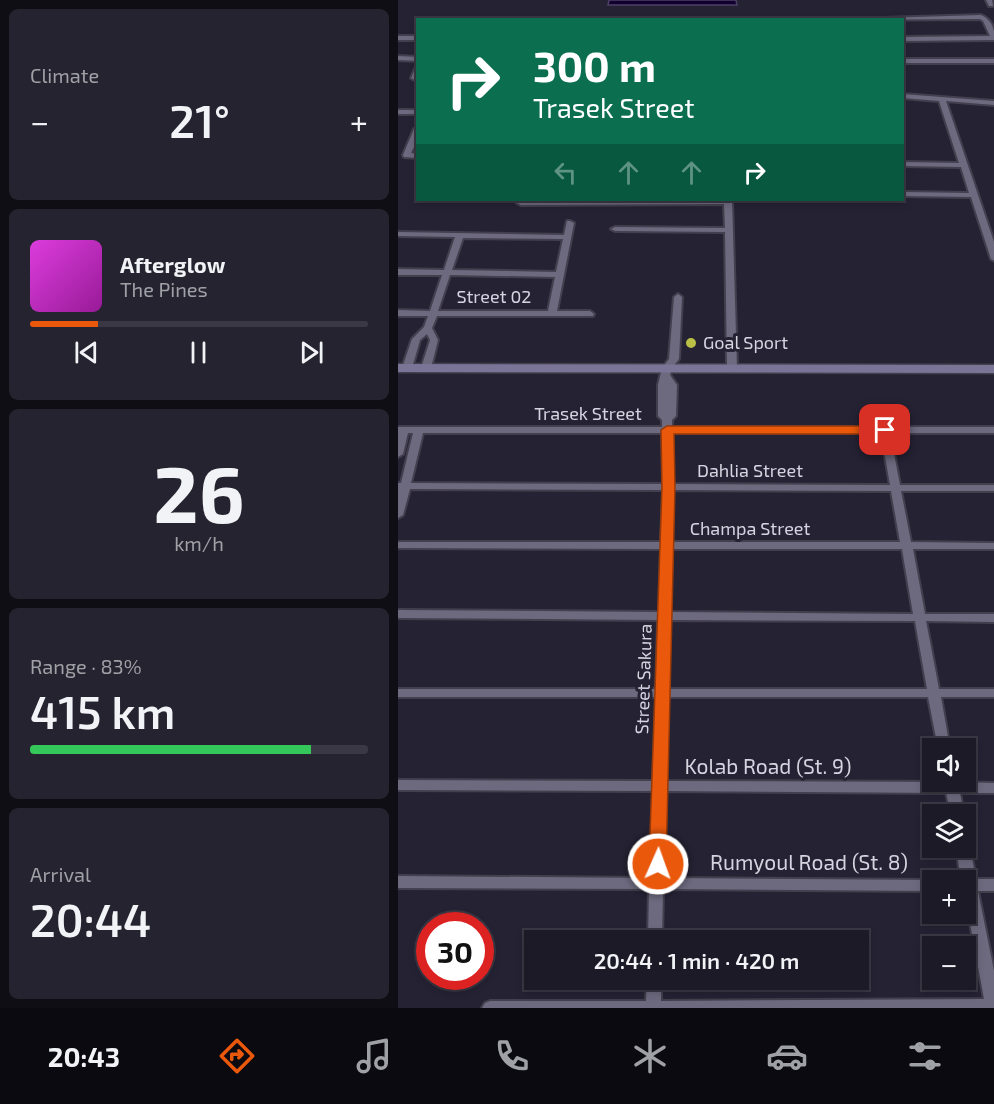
<!DOCTYPE html>
<html lang="en">
<head>
<meta charset="utf-8">
<style>
	body { margin:0; font-family:"Exo 2",sans-serif; background:#25232f; color:#f1f3f6; height:100vh; display:flex; flex-direction:column; font-size:22px; white-space:nowrap }
	* { box-sizing:border-box; margin:0 }
	p { font-size:20px; color:#a0a1a7 }
	.icon { flex:none; width:33px; height:33px; fill:none; stroke:currentColor; stroke-width:2; stroke-linecap:round; stroke-linejoin:round }
	.map { position:relative; flex:1; overflow:hidden }
	.side { display:flex; flex-direction:column; gap:9px; padding:9px; background:#0f0e15; width:398px }
	.side>* { flex:none }
	.banner { position:absolute; left:18px; top:18px; width:488px; height:183px; border-radius:0px; box-shadow:0 3px 9px #0003,0 0 0 2px #3a3844; background:#0b6e4f; color:#fff; overflow:hidden }
	.controls { position:absolute; left:524px; top:738px; display:grid; gap:12px }
	.controls a { display:grid; place-items:center; width:54px; height:54px; border-radius:0px; background:#1c1a27; box-shadow:0 3px 9px #0003,0 0 0 2px #3a3844; font-size:30px }
	.speed { position:absolute; left:18px; top:912px; display:flex; gap:12px; font-size:30px; font-weight:700; text-align:center }
	.speed>* { display:grid; place-content:center; width:78px; height:78px; border-radius:50%; background:#1c1a27; box-shadow:0 3px 9px #0003,0 0 0 2px #3a3844; line-height:1 }
	.speed .limit { border:9px solid #d22; background:#fff; color:#111 }
	.pin { position:absolute; display:grid; place-items:center; width:51px; height:51px; color:#fff; margin:-26px; border-radius:12px; box-shadow:0 3px 9px #0006 }
	.me { position:absolute; width:66px; margin:-33px; rotate:2deg; stroke-linejoin:round; filter:drop-shadow(0 0 4px #0008) }
	.turn { display:flex; align-items:center; gap:21px; height:126px; padding:0 18px; font-size:27px }
	.turn .icon { width:78px; height:78px; stroke-width:2.5 }
	.turn b { display:block; font-size:42px; line-height:51px }
	.lanes { display:flex; align-items:center; height:57px; padding:0 18px; background:#0003; justify-content:center; gap:30px; direction:ltr }
	.lanes .off { opacity:.35 }
	.big { font-size:45px; font-weight:600; line-height:1.1 }
	.side .widget { flex:1; display:flex; flex-direction:column; justify-content:center; gap:9px; min-width:0; padding:0 21px; border-radius:9px; background:#25232f }
	.side .dial { align-items:center; gap:0 }
	.dial b { font-size:78px; line-height:1 }
	.song { display:flex; align-items:center; gap:18px }
	.cover { width:72px; height:72px; border-radius:9px; background:linear-gradient(135deg,hsl(300 70% 55%),hsl(300 70% 35%)) }
	.played { height:6px; border-radius:3px; background:linear-gradient(90deg,#ea580c 20%,#3a3844 20%) }
	.keys { display:flex; justify-content:space-around; direction:ltr }
	.heat { display:flex; justify-content:space-between; align-items:center; font-size:33px; direction:ltr }
	.charge { height:9px; border-radius:4px; background:linear-gradient(90deg,#34c759 83%,#3a3844 0) }
	.trip { position:absolute; left:126px; top:930px; width:345px; height:60px; border-radius:0px; background:#1c1a27; box-shadow:0 3px 9px #0003,0 0 0 2px #3a3844; font-weight:600; line-height:60px; text-align:center }
	.menu { display:flex; height:96px; justify-content:space-around; align-items:center; background:#0b0a10; color:#a0a1a7 }
	.menu .icon { width:42px; height:42px }
	.menu .on { color:#ea580c }
	.menu b { font-size:27px; color:#f1f3f6 }
	main { display:flex; flex:1; min-height:0 }
	.map>svg:first-child { display:block }
	.water { fill:#11002f; stroke:#4c4064; stroke-width:1.5 }
	.lines { fill:none; stroke-linecap:round; stroke-linejoin:round }
	.street-casing { stroke:#433f4e; stroke-width:4 }
	.secondary-casing { stroke:#433f4e; stroke-width:3 }
	.street { fill:#6d6a7f; fill-rule:evenodd }
	.secondary { fill:#7a7496; fill-rule:evenodd }
	.route { fill:#ea580c; stroke:#983908; stroke-width:1.5 }
	.poi-dot { fill:#bac045; stroke:#252234; stroke-width:2 }
	.labels { text-anchor:middle; stroke-width:6; stroke-linejoin:round; paint-order:stroke }
	.street-label { font-size:18px; fill:#d6d4e0; stroke:#252234 }
	.poi-label { font-size:18px; fill:#d6d4e0; stroke:#252234; text-anchor:start }
	.near-street-label { font-size:21px; fill:#d6d4e0; stroke:#252234 }
</style>
</head>
<body>
<main>
<section class="side">
<div class="widget"><p>Climate</p>
<div class="heat"><a>−</a><b class="big">21°</b><a>+</a></div>
</div>
<div class="widget">
<div class="song"><i class="cover"></i><div><b>Afterglow</b><p>The Pines</p></div></div>
<div class="played"></div>
<div class="keys"><svg class="icon" aria-label="previous" viewBox="0 0 24 24"><path d="M18 5L8 12l10 7zM5 5v14"/></svg><svg class="icon" aria-label="pause" viewBox="0 0 24 24"><path d="M8 5v14M16 5v14"/></svg><svg class="icon" aria-label="next" viewBox="0 0 24 24"><path d="M6 5l10 7-10 7zM19 5v14"/></svg></div>
</div>
<div class="widget dial"><b>26</b><p>km/h</p></div>
<div class="widget"><p>Range · 83%</p><b class="big">415 km</b><div class="charge"></div></div>
<div class="widget"><p>Arrival</p><b class="big">20:44</b></div>
</section>
<div class="map">
<svg width="597" height="1008" viewBox="0 0 597 1008">
	<rect width="100%" height="100%" fill="#252234"/>
	<path class="water" d="M211,0h127l1,5h-129z"/>
	<g class="lines">
		<g class="street-casing">
			<path id="street" d="M588,0h6l1,6h-4z
				M583,15c10,4 14,14 14,25l-93,1v-4l88,-1 -7,-15 -3,-2 -162,1z
				M0,36h20v4h-20z
				M0,56l20,1v4l-20,-1z
				M504,59h93v4h-93z
				M20,67v15l-7,-4 4,-9z
				M504,94l93,7v4l-49,-4 49,144v16l-4,-2 -20,-62 -69,-1v-4l67,1 -8,-26 -59,-1v-4l57,1 -20,-62 -37,-3z
				M0,110h20v4h-20z
				M20,127v12l-7,14 7,1v4l-14,-1 -1,-2 11,-26z
				M334,200l5,169 -5,3 -5,-3 -2,-137 -110,-1 -4,-2 4,-2 110,1 -1,-24 -203,1 -4,-2 4,-2z
				M169,221h3l4,2 -17,88h33l4,3 -1,2h-156l-5,12 6,12 -7,28 -5,3 -5,-3 9,-28 -3,-6 -7,6 -8,28 -2,2h-6l-2,-2 10,-29 12,-12 4,-11h-30v-6l32,1 12,-36h-44v-6l46,1 11,-33 -57,-1v-4l166,3zM65,238l100,1 -7,33 -104,-2zM52,275l105,2 -7,34h-110z
				M280,294l4,3 -3,62 -7,9 -2,7 7,10 -1,31 -4,4v7h323v6h-105l10,52h95v6h-94l10,51 84,1v6h-82l12,65h70v8l-69,-1 13,68h56v8h-54l9,51h-12l-10,-51h-260l-2,84 291,1 38,1v10h-35l4,21h-13l-5,-21 -280,-2 -2,87 272,2h-4v11l-269,-2 -1,51h-14l1,-51 -251,-1v-12l252,2 3,-87 -255,-1v-10l255,1 3,-84h-258v-8h258l2,-69 -260,-2v-8l261,2 2,-63 -263,-1v-6h263l2,-52 -253,-1 -7,26 -5,3v-35h3l12,-50h-5l-5,21 -5,3v-30h264v-7l-4,-4v-31l4,-17 7,-9 5,-62zM25,433h239l1,51 -252,-1zM274,433h209l9,52 -217,-1zM275,490l218,1 9,51h-228zM274,549h230l11,65 -243,-2zM272,620l245,1 12,68h-259z
				M567,843l3,1 2,4 6,31h19v12h-17l17,85v32h-513l3,-5 5,-2h156l1,-21h14v21l323,-2 -19,-103v-16h-4l-5,-32h9z"/>
		</g>
		<g class="secondary-casing">
			<path id="secondary" d="M0,364l597,1v8l-597,-1z"/>
		</g>
		<use href="#street" class="street"/>
		<use href="#secondary" class="secondary"/>
	</g>
	<path class="route" d="M269,426h218l7,4 -7,4h-211l1,53 -9,377 -2,5 -6,3 -7,-3 -2,-5 13,-377 -1,-57z"/>
	<circle class="poi-dot" cx="293" cy="343" r="6"/>
	<g class="labels">
		<g class="street-label">
			<text x="96" y="303">Street 02</text>
			<text x="190" y="420">Trasek Street</text>
			<text x="352" y="477">Dahlia Street</text>
			<text x="352" y="535">Champa Street</text>
			<text transform="translate(246 679) rotate(-88)" y="6">Street Sakura</text>
		</g>
		<g class="poi-label">
			<text x="305" y="349">Goal Sport</text>
		</g>
		<g class="near-street-label">
			<text x="370" y="774">Kolab Road (St. 9)</text>
			<text x="411" y="870">Rumyoul Road (St. 8)</text>
		</g>
	</g>
</svg>
<div class="controls">
<a><svg class="icon" aria-label="sound" viewBox="0 0 24 24"><path d="M4 9h4l5-4v14l-5-4H4zM17 9q2 3 0 6"/></svg></a>
<a><svg class="icon" aria-label="layers" viewBox="0 0 24 24"><path d="M12 4l9 5-9 5-9-5zM3 14l9 5 9-5"/></svg></a>
<a>+</a>
<a>−</a>
</div>
<div class="speed"><div class="limit">30</div></div>
<div class="pin" style="left:487px;top:430px;background:#d93025"><svg class="icon" aria-label="arrive" viewBox="0 0 24 24"><path d="M6 21V4h12l-3 4 3 4H6"/></svg></div>
<svg class="me" style="left:260px;top:864px" viewBox="-20 -20 40 40"><circle r="17" fill="#ea580c" stroke="#fff" stroke-width="3"/><path d="M0-11L8 9 0 5-8 9z" fill="#fff"/></svg>
<div class="trip">20:44 · 1 min · 420 m</div>
<div class="banner">
<div class="turn"><svg class="icon" aria-label="right" viewBox="0 0 24 24"><path d="M7 20v-9h11M14 6l5 5-5 5"/></svg><div><b>300 m</b>Trasek Street</div></div>
<div class="lanes"><svg class="icon off" aria-label="left" viewBox="0 0 24 24"><path d="M17 20v-9H6M10 6l-5 5 5 5"/></svg><svg class="icon off" aria-label="ahead" viewBox="0 0 24 24"><path d="M12 20V5M6 11l6-6 6 6"/></svg><svg class="icon off" aria-label="ahead" viewBox="0 0 24 24"><path d="M12 20V5M6 11l6-6 6 6"/></svg><svg class="icon" aria-label="right" viewBox="0 0 24 24"><path d="M7 20v-9h11M14 6l5 5-5 5"/></svg></div>
</div>
</div>
</main>
<nav class="menu">
<b>20:43</b>
<svg class="icon on" aria-label="directions" viewBox="0 0 24 24"><path d="M12 3l9 9-9 9-9-9zM9 14v-3h6M13 9l2 2-2 2"/></svg>
<svg class="icon" aria-label="music" viewBox="0 0 24 24"><path d="M9 18V5l10-2v13"/><circle cx="6" cy="18" r="3"/><circle cx="16" cy="16" r="3"/></svg>
<svg class="icon" aria-label="phone" viewBox="0 0 24 24"><path d="M5 4h4l2 5-3 2q2 4 5 5l2-3 5 2v4C11 20 4 13 5 4z"/></svg>
<svg class="icon" aria-label="climate" viewBox="0 0 24 24"><path d="M12 3v18M4 7l16 10M4 17L20 7"/></svg>
<svg class="icon" aria-label="car" viewBox="0 0 24 24"><path d="M5 17H2v-5l4-1 3-4h7l3 4 3 1v5h-3M9 17h6M6 11h13"/><circle cx="7" cy="17" r="2"/><circle cx="17" cy="17" r="2"/></svg>
<svg class="icon" aria-label="filters" viewBox="0 0 24 24"><path d="M4 7h16M4 17h16"/><circle cx="9" cy="7" r="2"/><circle cx="15" cy="17" r="2"/></svg>
</nav>
</body>
</html>
